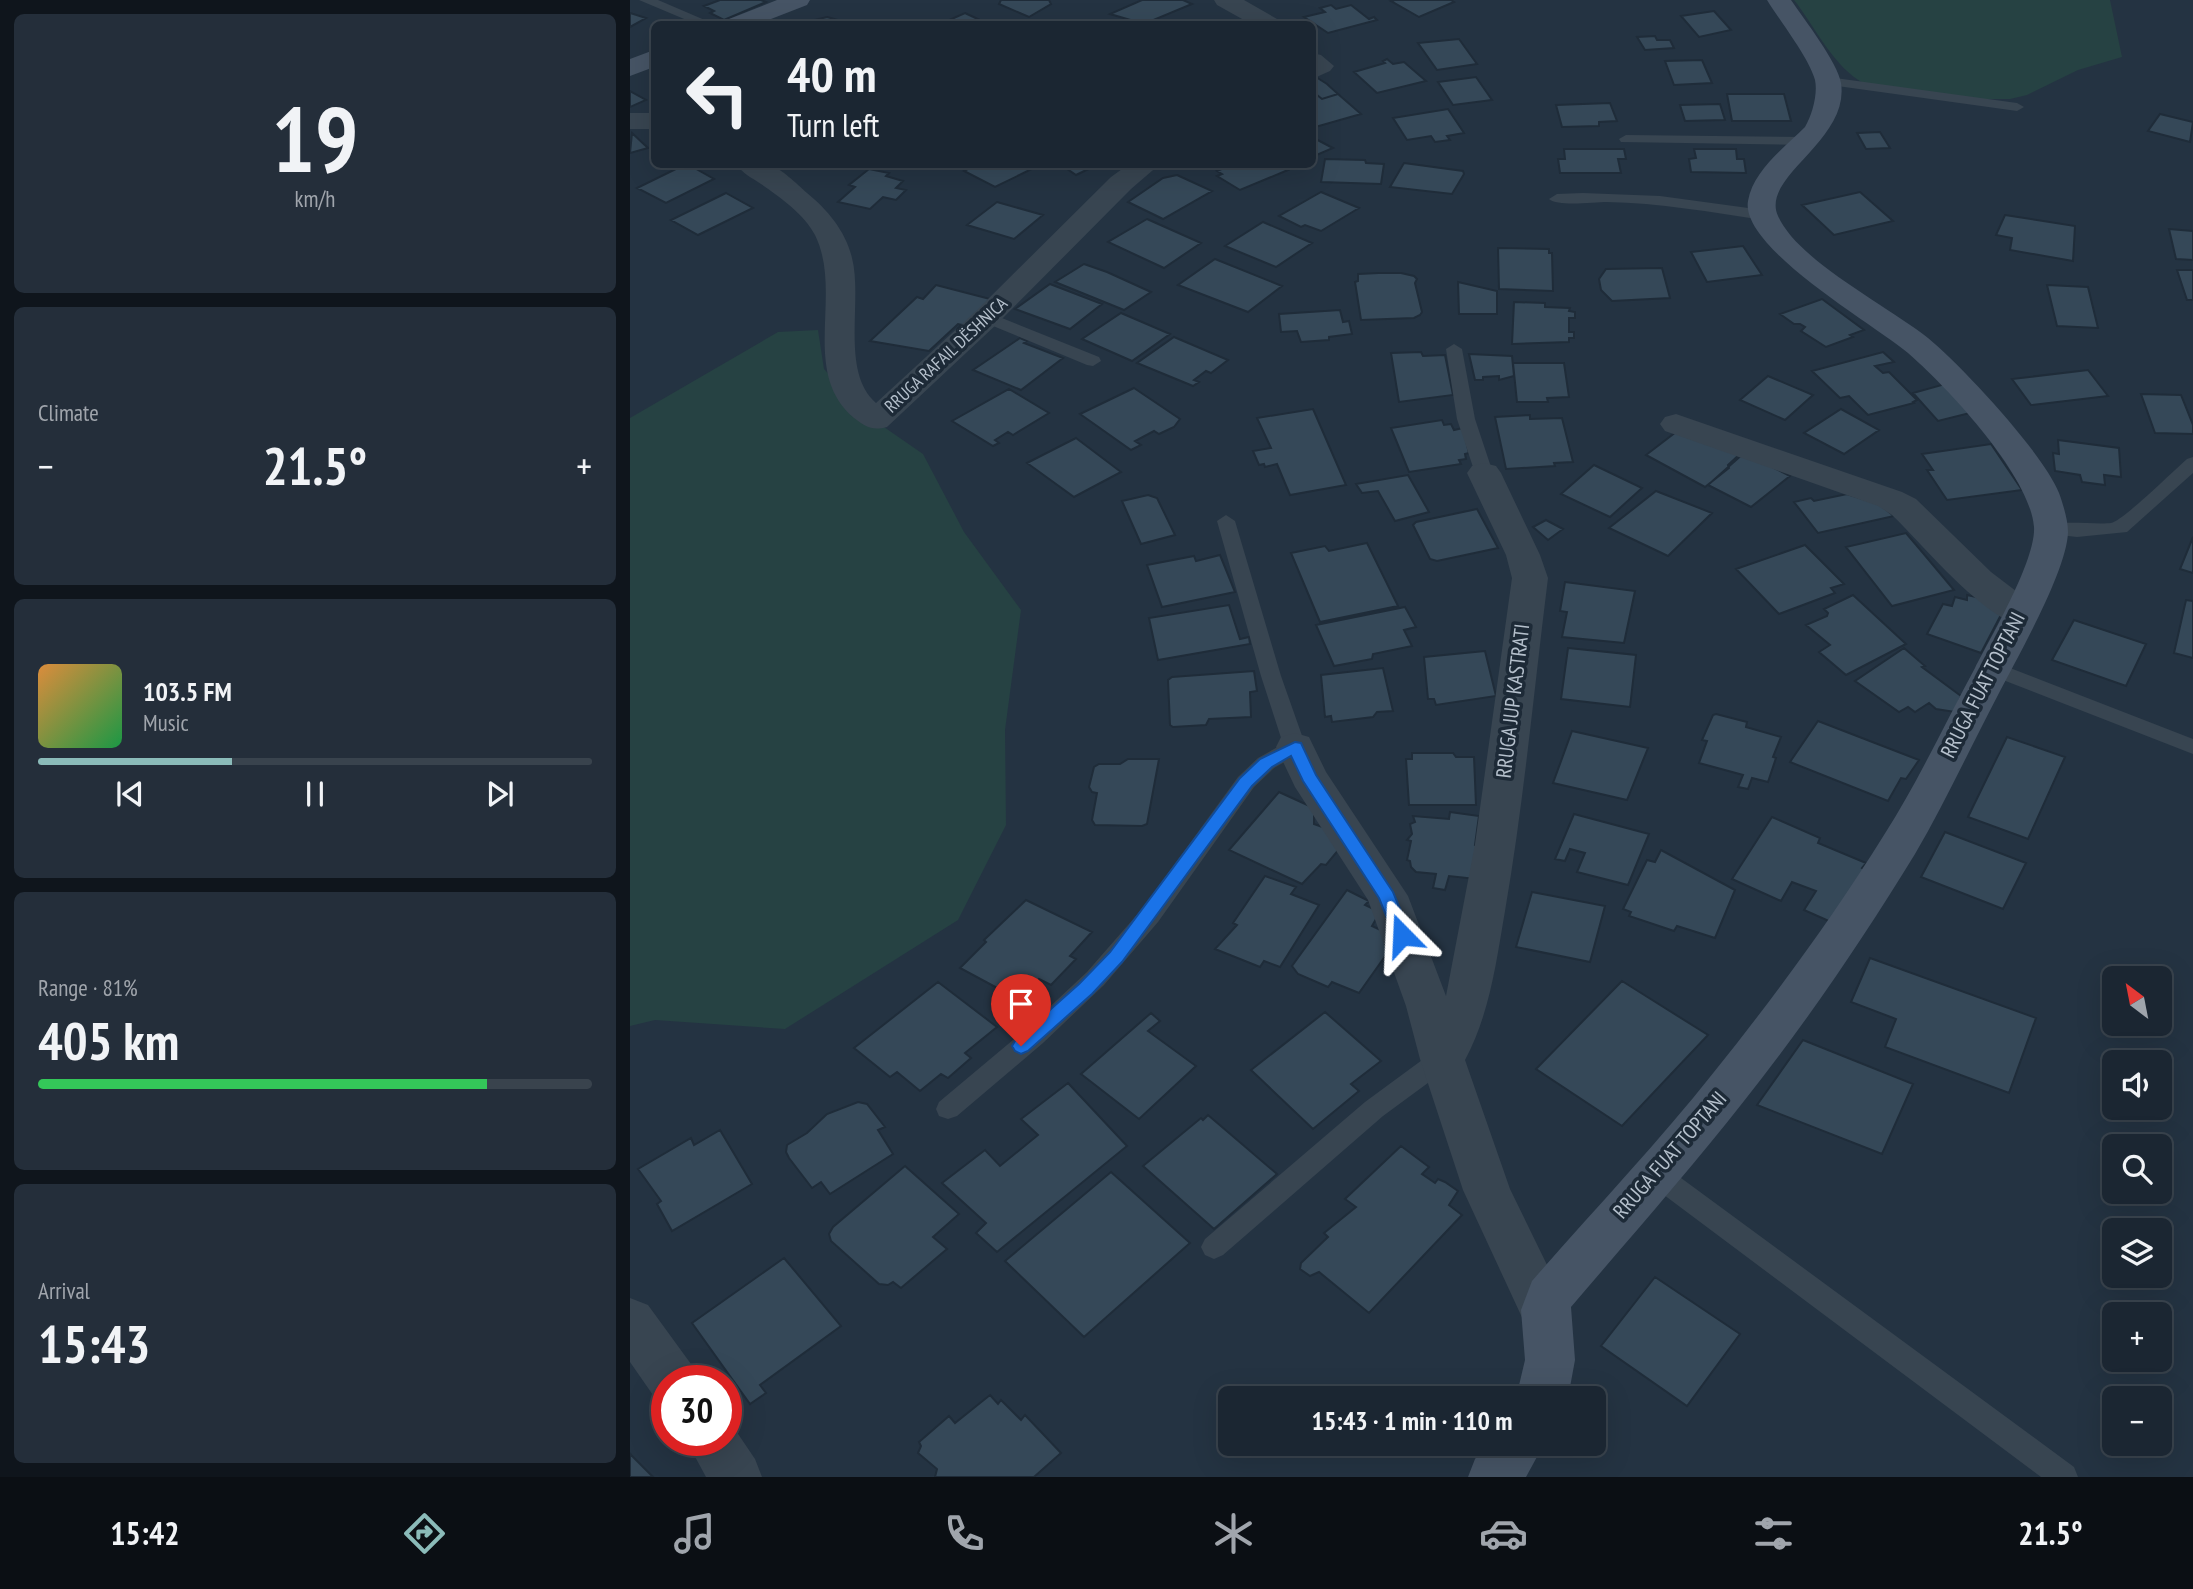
<!DOCTYPE html>
<html lang="en">
<head>
<meta charset="utf-8">
<style>
	body { margin:0; font-family:"PT Sans Narrow",sans-serif; background:#242e3a; color:#f1f3f6; height:100vh; display:flex; flex-direction:column; font-size:26px; white-space:nowrap }
	* { box-sizing:border-box; margin:0 }
	p { font-size:23px; color:#a0a5ac }
	.icon { flex:none; width:38px; height:38px; fill:none; stroke:currentColor; stroke-width:2; stroke-linecap:round; stroke-linejoin:round }
	.map { position:relative; flex:1; overflow:hidden }
	.side { display:flex; flex-direction:column; gap:14px; padding:14px; background:#0f151c; width:630px }
	.side>* { flex:none }
	.hud { position:absolute; left:21px; top:21px; width:665px; height:147px; border-radius:10px; box-shadow:0 7px 28px #0002,0 0 0 2px #39434d; background:#1b2632; color:#f1f3f6; overflow:hidden }
	.needle { width:46px; rotate:328deg }
	.tools { position:absolute; left:1472px; top:966px; display:grid; gap:14px }
	.tools a { display:grid; place-items:center; width:70px; height:70px; border-radius:10px; background:#1b2632; box-shadow:0 7px 28px #0002,0 0 0 2px #39434d; font-size:35px }
	.speed { position:absolute; left:21px; top:1365px; display:flex; gap:14px; font-size:35px; font-weight:700; text-align:center }
	.speed>* { display:grid; place-content:center; width:91px; height:91px; border-radius:50%; background:#1b2632; box-shadow:0 7px 28px #0002,0 0 0 2px #39434d; line-height:1 }
	.speed .limit { border:10px solid #d22; background:#fff; color:#111 }
	.pin { position:absolute; display:grid; place-items:center; width:60px; height:60px; color:#fff; margin:-72px -30px; border-radius:50% 50% 50% 0; rotate:-45deg; box-shadow:0 0 7px #0007 }
	.pin .icon { rotate:45deg }
	.me { position:absolute; width:77px; margin:-38px; rotate:339deg; stroke-linejoin:round; filter:drop-shadow(0 0 5px #0008) }
	.turn { display:flex; align-items:center; gap:24px; height:147px; padding:0 21px; font-size:32px }
	.turn .icon { width:91px; height:91px; stroke-width:2.5 }
	.turn b { display:block; font-size:49px; line-height:60px }
	.big { font-size:52px; font-weight:800; line-height:1.1 }
	.side .widget { flex:1; display:flex; flex-direction:column; justify-content:center; gap:10px; min-width:0; padding:0 24px; border-radius:10px; background:#242e3a }
	.side .dial { align-items:center; gap:0 }
	.dial b { font-size:91px; line-height:1 }
	.song { display:flex; align-items:center; gap:21px }
	.cover { width:84px; height:84px; border-radius:10px; background:linear-gradient(135deg,hsl(30 70% 55%),hsl(140 70% 35%)) }
	.played { height:7px; border-radius:4px; background:linear-gradient(90deg,#8bbbb9 35%,#39434d 35%) }
	.keys { display:flex; justify-content:space-around; direction:ltr }
	.heat { display:flex; justify-content:space-between; align-items:center; font-size:38px; direction:ltr }
	.charge { height:10px; border-radius:5px; background:linear-gradient(90deg,#34c759 81%,#39434d 0) }
	.trip { position:absolute; left:588px; top:1386px; width:388px; height:70px; border-radius:10px; background:#1b2632; box-shadow:0 7px 28px #0002,0 0 0 2px #39434d; font-weight:800; line-height:70px; text-align:center }
	.tab-bar { display:flex; height:112px; justify-content:space-around; align-items:center; background:#0b0f14; color:#a0a5ac }
	.tab-bar .icon { width:49px; height:49px }
	.tab-bar .current { color:#8bbbb9 }
	.tab-bar b { font-size:32px; color:#f1f3f6 }
	main { display:flex; flex:1; min-height:0 }
	.map>svg:first-child { display:block }
	.green { fill:#264243 }
	.building { fill:#354858; stroke:#1f2c39; stroke-width:2 }
	.lines { fill:none; stroke-linecap:round; stroke-linejoin:round }
	.lane { fill:#384551; fill-rule:evenodd }
	.street { fill:#384551; fill-rule:evenodd }
	.secondary { fill:#465465; fill-rule:evenodd }
	.route { fill:#1a73e8; stroke:#114b97; stroke-width:2 }
	.labels { text-anchor:middle; stroke-width:7; stroke-linejoin:round; paint-order:stroke }
	.far-street-label { font-size:18px; fill:#b5c0cc; stroke:#1d2a37 }
	.street-label { font-size:21px; fill:#b5c0cc; stroke:#1d2a37 }
</style>
</head>
<body>
<main>
<section class="side">
<div class="widget dial"><b>19</b><p>km/h</p></div>
<div class="widget"><p>Climate</p>
<div class="heat"><a>−</a><b class="big">21.5°</b><a>+</a></div>
</div>
<div class="widget">
<div class="song"><i class="cover"></i><div><b>103.5 FM</b><p>Music</p></div></div>
<div class="played"></div>
<div class="keys"><svg class="icon" aria-label="previous" viewBox="0 0 24 24"><path d="M18 5L8 12l10 7zM5 5v14"/></svg><svg class="icon" aria-label="pause" viewBox="0 0 24 24"><path d="M8 5v14M16 5v14"/></svg><svg class="icon" aria-label="next" viewBox="0 0 24 24"><path d="M6 5l10 7-10 7zM19 5v14"/></svg></div>
</div>
<div class="widget"><p>Range · 81%</p><b class="big">405 km</b><div class="charge"></div></div>
<div class="widget"><p>Arrival</p><b class="big">15:43</b></div>
</section>
<div class="map">
<svg width="1563" height="1477" viewBox="0 0 1563 1477">
	<rect width="100%" height="100%" fill="#243342"/>
	<path class="green" d="M1164,0h316l12,57 -44,13 -51,25 -17,4h-29l-116,-15c-32,-17 -49,-56 -71,-84z
		M188,330l6,39 44,47 55,38 41,78 57,78 -16,120 1,95 -48,95 -173,109 -130,-9 -25,6v-608l148,-86z"/>
	<path class="building" d="M90,0h41l5,2 -42,18 -14,-7 4,-2 -10,-5z
		M371,0h48l2,4 -22,13 -30,-13z
		M512,0h41l9,4 -48,20 -34,-10z
		M765,0h56l3,2 -35,15 -28,-16z
		M701,5l5,4 15,-4 18,14 5,-2 3,3 -49,13 -24,-16 21,-5 -5,-4z
		M1084,11l17,19 -32,7 -18,-21z
		M0,13l16,5 -16,9z
		M335,13l19,9 9,2h-44l-2,-3z
		M197,17l25,7h-52l7,-3 6,2 2,-3z
		M1025,36l2,4h13l4,8 -29,2 -8,-13z
		M829,39l18,25 -40,6 -19,-27z
		M757,59l6,5 11,-2 22,19 -49,12 -23,-21 31,-9 -2,-2z
		M1072,60l10,23 -38,2 -9,-24z
		M686,77l11,7 11,10 -16,5 -5,-4h-5v-17z
		M846,77l16,23 -39,5 -15,-23z
		M0,91l16,9 -16,7z
		M708,94l23,20 -49,14v-33h5l5,4z
		M1097,94h57l7,27h-59z
		M980,103l7,18 -18,1v4l-37,1 -6,-22z
		M1090,104l5,16 -40,1 -5,-16z
		M818,109l16,24 -17,3 3,4 -15,2 -4,-6 -24,4 -14,-22z
		M1530,114l33,8 -3,20 -42,-11z
		M1250,132l10,16 -24,1 -9,-16z
		M2,133l16,15 -18,5z
		M682,137l17,9 4,2 -21,9z
		M934,149h60l2,10h-8l3,14h-61l-2,-14h7z
		M1064,149h42l1,10h7l2,14 -55,-1 -2,-13 7,-1z
		M695,159l40,1 1,3 18,1 -3,20 -60,-2z
		M774,163l59,8 1,3 -12,20 -62,-7z
		M56,164h20l-8,6 16,9 -48,24 -29,-15z
		M347,164h61l2,1 -45,22 -31,-16z
		M430,164h39l-23,11z
		M603,164h45l10,6 -48,20 -23,-14 5,-2 -5,-3z
		M239,169l20,4 -3,3 17,5 -7,7 10,2 -10,10 -13,-3 -13,12 -32,-7 17,-15 -6,-2z
		M547,175l35,16 -49,28 -35,-17 35,-24z
		M691,192l38,16 -38,23 -16,-6 -4,2 -22,-11z
		M1230,192l33,29 -59,14 -32,-30z
		M96,193l27,15 -55,27 -27,-15z
		M367,202l46,13 -29,24 -47,-14z
		M1375,215l70,11 -2,35 -63,-11 2,-12 -16,-3z
		M517,219l54,24 -37,25 -56,-26z
		M633,222l49,21 -36,24 -51,-21z
		M1539,229l24,2v29l-17,-1z
		M1113,246l19,29 -55,7 -16,-30z
		M868,248l51,1v4h3l1,38 -54,-2z
		M585,259l67,27 -34,26 -70,-27z
		M454,264l23,8 44,20 -27,18 -69,-28z
		M1032,268l8,30 -58,3 -11,-11 -2,-11 7,-10z
		M1547,270h16v30h-6z
		M749,273h22l13,3 3,3 -2,4 7,29 -2,3 -6,3 -53,2 -6,-38 3,-1v-7z
		M828,282l39,9v23h-38z
		M420,284l52,20 -32,25 -55,-20z
		M306,285l58,15 -27,26 -9,-2 -29,27 -59,-10 47,-44 6,2z
		M1417,285l41,2 10,41 -41,-2z
		M1192,299l42,31 -14,5 3,2 -27,10 -25,-16 4,-4 -5,-3h-6l-14,-10z
		M884,302l31,1v4l25,1 -1,3 6,1v6h-6v14h5v6h-5v4l-57,2z
		M710,310l3,12 6,-1 3,13 -23,3v3l-28,2 -4,-11 -16,1 -2,-18z
		M491,313l49,21 -38,27 -50,-22z
		M544,337l54,23 -17,13 -5,-2 -12,9 5,2 -6,4 -56,-23z
		M390,338l7,3 -3,2 39,15 -42,32 -48,-20z
		M791,352l2,4 22,-1 8,40 -54,7 -8,-49z
		M1253,352l11,10 -19,4 8,7 6,-1 28,28 -4,2 1,1 -46,12 -19,-19 -9,2 -28,-27z
		M839,354l43,2 2,20 -15,4v-4l-16,1v3h-8z
		M883,363h51l5,34 -22,1 1,4h-31z
		M1458,370l20,26 -77,9 -19,-26z
		M1138,376l45,19 -28,25 -45,-20z
		M1315,384l29,28 -36,9 -25,-28z
		M504,388l46,31 -6,8 -15,7 -5,-3 -19,10 6,4 -10,5 -51,-36z
		M379,389l40,24 -36,22 -5,-3 -13,8 4,3 -6,3 -41,-25z
		M1511,394l40,1 12,30v9l-38,-1z
		M683,409l33,76 -56,10 -13,-31 -12,3 -1,-3 -5,1 -6,-14 18,-3 -14,-30z
		M1211,409l38,21 -35,24 -40,-21z
		M900,415v4l32,-1 11,44 -19,1 1,3 -49,3 -11,-52z
		M812,420l2,5 7,-1 3,6 9,-2 6,25 -4,1 1,5 -7,1 2,4 -52,8 -18,-44z
		M1050,429l61,24 -13,12 1,3 -24,19 -59,-32z
		M446,438l45,34 -47,25 -47,-34z
		M1428,440l61,8 2,29 -17,-2 1,10 -23,-3 -2,-7 -25,-4 -2,-18 6,1z
		M1361,444l31,46 -75,10 -20,-30h6l-11,-16z
		M1114,453l46,23 -39,31 -43,-22z
		M964,465l48,23 -32,29 -49,-23z
		M778,475l21,37 -34,9 -17,-30 -16,2 -6,-9z
		M1026,491l56,22 -44,43 -59,-28z
		M1217,494l32,10 15,12 -76,17 -24,-31 17,-4 3,3z
		M518,495l9,3 18,37 -34,9 -19,-43z
		M847,509l21,39 -61,13 -7,-2 -17,-34 3,-3z
		M916,520l17,9 -15,11 -15,-13z
		M1276,533l17,20 31,37 -62,16 -46,-59z
		M1563,537v36l-13,-4z
		M737,543l31,63 -78,16 -29,-69 34,-7 4,5z
		M1175,545l39,39 -13,4 4,5 -56,21 -43,-45z
		M590,555l15,37 -73,15 -15,-42 47,-9 2,5z
		M935,582l70,9 -11,52 -62,-6 5,-25 -7,-1z
		M1223,595l53,49 -60,31 -27,-23 11,-7 -24,-20 21,-9 1,-3 -4,-4z
		M1337,595l23,5 14,9 -23,44 -54,-19 16,-30 9,2 3,-9 12,3z
		M1556,600l7,1v57l-19,-5z
		M599,605l11,34 9,-2 1,7 -92,16 -9,-42z
		M775,607l11,20 -12,3 8,16 -39,8 -1,5 -38,7 -18,-41z
		M1444,620l72,24 -20,42 -74,-26z
		M938,648l68,7 -6,52 -69,-8z
		M1274,648l21,18 -3,1 39,29 -6,16 -19,-3 -7,-6 -14,9 -7,-5 -9,5 -44,-31z
		M855,651l11,45 -60,9 -2,-6h-6l-4,-42z
		M753,668l10,43 -16,1 -4,5 -41,5 -1,-6 -6,1 -4,-42z
		M624,671l3,20 -7,1 1,25 -42,2 -3,6 -33,2 -3,-2 -2,-45 4,-3z
		M1086,714l31,8 -1,5 35,10 -8,20 3,1 -8,24 -16,-4 -4,11 -10,-2 5,-12 -44,-12 8,-22 -5,-1 11,-25z
		M1188,721l101,39 -13,19 -5,-1 -13,23 -98,-39z
		M942,731l76,17 -21,52 -74,-17z
		M1377,737l58,20 -37,82 -60,-22z
		M782,753h41l3,4h18l2,48h-67l-3,-46h6z
		M498,759h31l-12,65 -5,2 -47,-1 -3,-5 5,-27 -5,-1 -3,-5 5,-20 5,-3h21z
		M649,792l35,16v16l14,5 17,13 -19,23 -5,-1 -19,20 -73,-34z
		M820,812l29,4 -4,29 7,2 -6,32 -27,-3 -4,14 -12,-2 3,-14 -20,-2 -5,-5 -1,-6 -3,-1 4,-19 -4,-1 5,-6 -2,-10 5,-2 -2,-6 36,3z
		M944,814l75,20 -21,51 -51,-13 8,-19 -15,-4 -5,12 -10,-2z
		M1142,817l48,21 -2,5 48,20 -4,5 3,2 -34,52 -27,-12 12,-19 -24,-9 -11,19 -49,-22z
		M1315,832l81,31 -23,46 -82,-32z
		M1031,850l74,40 -20,48 -38,-12 -3,5 -45,-15 2,-4 -8,-3 24,-49 8,2z
		M635,876l31,11 -5,7 28,11 -39,62 -16,-6 -4,6 -45,-18 22,-24 -4,-2z
		M717,890l22,11 -4,4 15,7 -8,14 26,12 -39,55 -27,-11 -4,5 -30,-13 -6,-8z
		M902,892l73,14 -15,56 -74,-15z
		M396,900l66,32 -22,24 6,3 -25,26 -12,-6 -15,15 -6,-3 -6,5 -52,-28 26,-26 -2,-2z
		M1240,958l166,60 -27,75 -124,-46 11,-28 -45,-17z
		M992,981l86,54 -86,91 -86,-57z
		M308,982l59,45 -32,26 6,5 -23,20 -7,-4 -21,17 -23,-19 -7,5 -36,-29z
		M695,1012l56,49 -30,23 8,7 -46,38 -62,-59z
		M521,1013l9,8 -12,10 48,35 -57,53 -58,-45z
		M1173,1040l110,44 -31,70 -125,-49z
		M438,1083l59,63 -130,106 -21,-19 10,-10 -44,-40 43,-33 15,16 38,-31 -17,-16z
		M228,1102l9,2 18,23 -7,3 15,24 -63,40 -9,-12 -9,6 -23,-30 -3,-6 1,-7 20,-12 20,-19z
		M578,1115l69,59 -63,55 -71,-63 58,-48 2,2z
		M90,1130l32,54 -80,47 -15,-27 4,-3 -23,-32 53,-31 3,7z
		M771,1146l28,21 -7,7 13,9 3,-4 7,3 13,9 -9,14 13,10 -93,98 -50,-41 -9,4 -10,-7 1,-6 27,-26 -4,-4 32,-26 -11,-8z
		M275,1166l54,48 -26,23 14,12 -46,39 -8,-6 -5,3 -9,-1 -48,-43 -2,-7 4,-7z
		M481,1172l79,71 -106,94 -79,-76z
		M154,1258l57,68 -81,59 6,8 -16,11 -58,-81z
		M1025,1277l85,57 -53,72 -86,-60z
		M360,1395l8,9 3,-4 20,20 4,-5 36,38 -27,24h-99l2,-8 -19,-16 3,-7 -2,-4 30,-26 6,7z
		M0,1453l1,2 22,22h-23z"/>
	<g class="lines">
		<path class="lane" d="M9,0h19l56,24h-18z
			M1198,77l189,26 7,4 -7,4 -194,-27 -2,-3z
			M996,135l182,2 7,4 -7,4 -187,-3 -2,-3z
			M953,193l77,3 103,14 8,5 -8,5c-52,-8 -104,-17 -156,-18 -13,0 -49,5 -58,-3l8,-5z
			M357,312l112,45 2,4 -8,5 -6,-1 -106,-44 -2,-4z
			M824,344l8,5 13,70 18,54 -9,6 -9,-6 -18,-54 -11,-70z
			M1563,457v16l-66,59 -50,5 -26,-3 -9,-6c6,-9 54,-3 69,-5 12,-2 63,-53 76,-64z
			M596,515l9,6 46,155 25,71 -4,5 -28,16 -20,19 -96,135 -54,63 -61,58 -86,73 -9,3 -9,-3 -3,-7 3,-7 87,-73 61,-57 55,-63 96,-132 20,-19 25,-14 -22,-68 -44,-155z
			M1362,661l201,78v15l-208,-81 -3,-5 3,-5z
			M812,1049l9,3 3,7 -3,7 -68,50 -160,139 -9,4 -9,-4 -4,-8 4,-8 160,-137 68,-50z
			M1023,1161l9,3 412,303 4,10h-37l-397,-297 -4,-8 4,-8z"/>
		<path class="street" d="M584,0h30l33,19 3,5h-29l-34,-19z
			M682,53l9,2 13,11 -4,5 -18,8z
			M0,113h24v16h-24z
			M106,164c9,0 23,-2 32,0 13,4 29,20 39,29 21,17 39,39 45,65 11,43 -12,114 24,145l100,-92 135,-134 18,-13h31l-29,25 -133,134 -111,104c-15,4 -21,0 -33,-9 -55,-47 -10,-124 -39,-183 -11,-21 -35,-38 -54,-51 -9,-6 -19,-11 -25,-20z
			M1046,414l226,78 14,7 75,73 42,32 5,8 -5,8c-10,3 -18,5 -27,0 -42,-24 -80,-72 -114,-105l-14,-9 -213,-75 -5,-7 5,-7z
			M854,463l12,3 5,7 39,82 8,23c-14,111 -24,223 -43,333 -9,52 -15,102 -40,149l45,129 59,121 -7,16 -18,7 -18,-7 -63,-136 -43,-131 -14,-53 -38,-106 -73,-113 -19,-40 5,-10 14,-4 14,4 17,35 82,124 38,100 29,-152 37,-266 -6,-23 -39,-82 5,-7z
			M0,1298l18,7 43,59 7,17h-31v21l-12,-4 -25,-36z
			M96,1421l4,1 25,37 7,18h-56l-20,-37h40z"/>
		<path class="secondary" d="M147,0h33l-3,5 -49,19h-32l3,-5z
			M1137,0h24c13,19 47,63 50,83 9,58 -81,93 -63,133 20,45 110,90 150,122 34,28 115,115 131,155 4,11 9,27 9,39 -1,39 -51,126 -70,163 -28,53 -53,108 -83,159 -52,85 -109,169 -171,247 -55,70 -115,138 -173,206l4,53 -7,38h-52l9,-38 -4,-50 11,-29c60,-69 125,-137 182,-209 61,-76 119,-155 170,-237 34,-53 61,-112 91,-167 16,-31 61,-108 59,-141 -4,-52 -87,-140 -126,-174 -33,-28 -168,-105 -160,-152 5,-30 36,-53 57,-74 7,-12 13,-33 10,-47 -6,-22 -35,-59 -48,-80z
			M24,50v17l-24,9v-17z
			M857,1444h57l-18,33h-58l7,-18z"/>
	</g>
	<path class="route" d="M665,742l6,1 15,32 77,117 18,43 -3,5h-12l-17,-42 -76,-117 -12,-25 -19,11 -20,19 -130,176 -30,32 -64,57 -7,3 -6,-3 -3,-5 3,-5 64,-57 31,-32 130,-174 20,-19z"/>
	<g class="labels">
		<g class="far-street-label">
			<text transform="translate(316 355) rotate(-43)" y="6">RRUGA RAFAIL DËSHNICA</text>
		</g>
		<g class="street-label">
			<text transform="translate(1353 685) rotate(-63)" y="7">RRUGA FUAT TOPTANI</text>
			<text transform="translate(883 701) rotate(-83)" y="7">RRUGA JUP KASTRATI</text>
			<text transform="translate(1040 1155) rotate(-49)" y="7">RRUGA FUAT TOPTANI</text>
		</g>
	</g>
</svg>
<div class="tools">
<a><svg class="needle" viewBox="-14 -14 28 28"><path d="M0-13l5 13h-10z" fill="#e53935"/><path d="M0 13l5-13h-10z" fill="#a0a5ac"/></svg></a>
<a><svg class="icon" aria-label="sound" viewBox="0 0 24 24"><path d="M4 9h4l5-4v14l-5-4H4zM17 9q2 3 0 6"/></svg></a>
<a><svg class="icon" aria-label="search" viewBox="0 0 24 24"><circle cx="10" cy="10" r="6"/><path d="M15 15l6 6"/></svg></a>
<a><svg class="icon" aria-label="layers" viewBox="0 0 24 24"><path d="M12 4l9 5-9 5-9-5zM3 14l9 5 9-5"/></svg></a>
<a>+</a>
<a>−</a>
</div>
<div class="speed"><div class="limit">30</div></div>
<div class="pin" style="left:391px;top:1046px;background:#d93025"><svg class="icon" aria-label="arrive" viewBox="0 0 24 24"><path d="M6 21V4h12l-3 4 3 4H6"/></svg></div>
<svg class="me" style="left:772px;top:935px" viewBox="-20 -20 40 40"><path d="M0-17L14 15 0 8-14 15z" fill="#1a73e8" stroke="#fff" stroke-width="4"/></svg>
<div class="trip">15:43 · 1 min · 110 m</div>
<div class="hud">
<div class="turn"><svg class="icon" aria-label="left" viewBox="0 0 24 24"><path d="M17 20v-9H6M10 6l-5 5 5 5"/></svg><div><b>40 m</b>Turn left</div></div>
</div>
</div>
</main>
<nav class="tab-bar">
<b>15:42</b>
<svg class="icon current" aria-label="directions" viewBox="0 0 24 24"><path d="M12 3l9 9-9 9-9-9zM9 14v-3h6M13 9l2 2-2 2"/></svg>
<svg class="icon" aria-label="music" viewBox="0 0 24 24"><path d="M9 18V5l10-2v13"/><circle cx="6" cy="18" r="3"/><circle cx="16" cy="16" r="3"/></svg>
<svg class="icon" aria-label="phone" viewBox="0 0 24 24"><path d="M5 4h4l2 5-3 2q2 4 5 5l2-3 5 2v4C11 20 4 13 5 4z"/></svg>
<svg class="icon" aria-label="climate" viewBox="0 0 24 24"><path d="M12 3v18M4 7l16 10M4 17L20 7"/></svg>
<svg class="icon" aria-label="car" viewBox="0 0 24 24"><path d="M5 17H2v-5l4-1 3-4h7l3 4 3 1v5h-3M9 17h6M6 11h13"/><circle cx="7" cy="17" r="2"/><circle cx="17" cy="17" r="2"/></svg>
<svg class="icon" aria-label="filters" viewBox="0 0 24 24"><path d="M4 7h16M4 17h16"/><circle cx="9" cy="7" r="2"/><circle cx="15" cy="17" r="2"/></svg>
<b>21.5°</b>
</nav>
</body>
</html>
